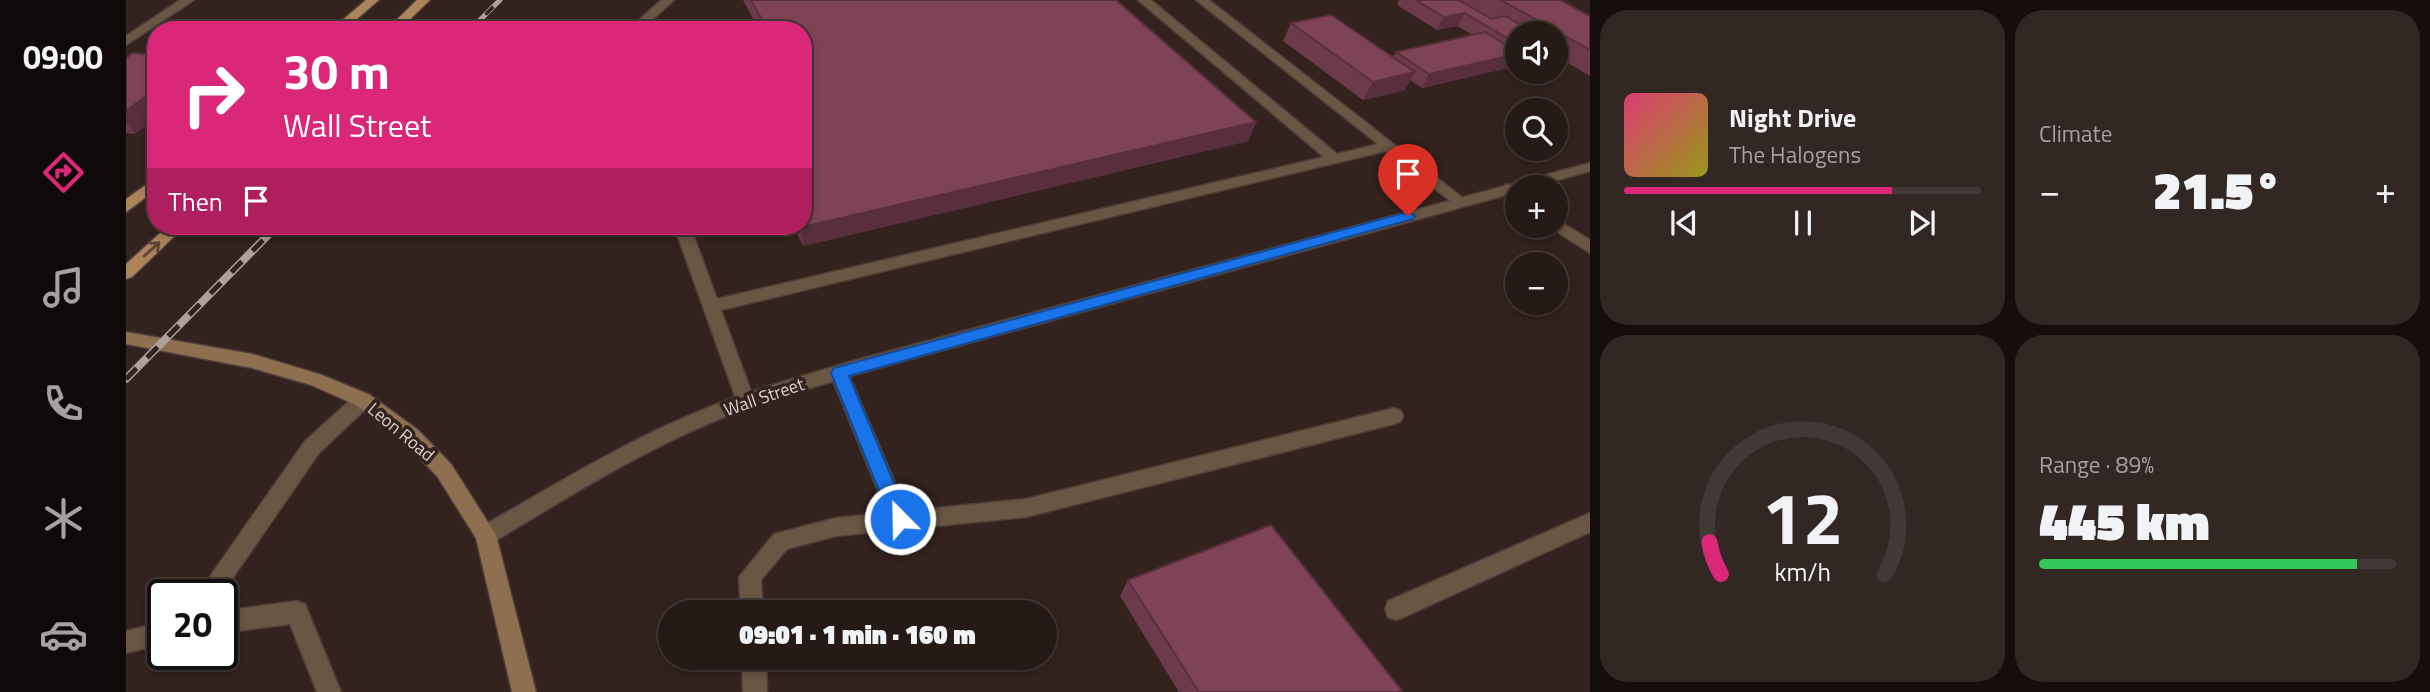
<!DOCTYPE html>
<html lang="en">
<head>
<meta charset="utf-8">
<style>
	body { margin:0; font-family:"Titillium Web",sans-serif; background:#322723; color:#f1f3f6; height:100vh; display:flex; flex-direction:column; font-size:26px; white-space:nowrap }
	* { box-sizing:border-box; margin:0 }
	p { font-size:23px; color:#a4a1a1 }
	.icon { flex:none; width:38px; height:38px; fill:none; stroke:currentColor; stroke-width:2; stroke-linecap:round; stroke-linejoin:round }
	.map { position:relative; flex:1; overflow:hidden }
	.side { display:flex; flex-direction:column; gap:10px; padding:10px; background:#150e0c; width:840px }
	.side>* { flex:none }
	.banner { position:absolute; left:21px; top:21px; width:665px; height:214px; border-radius:28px; box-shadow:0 4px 10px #0003,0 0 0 2px #423835; background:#db2777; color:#fff; overflow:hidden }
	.buttons { position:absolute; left:1379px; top:21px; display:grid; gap:14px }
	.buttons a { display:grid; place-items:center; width:63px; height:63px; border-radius:50%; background:#261a16; box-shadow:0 4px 10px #0003,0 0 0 2px #423835; font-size:35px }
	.speed { position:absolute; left:21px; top:579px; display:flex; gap:14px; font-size:35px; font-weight:700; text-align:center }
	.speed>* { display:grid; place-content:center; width:91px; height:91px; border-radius:50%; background:#261a16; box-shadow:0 4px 10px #0003,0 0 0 2px #423835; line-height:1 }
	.speed .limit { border:4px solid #111; border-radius:10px; background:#fff; color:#111 }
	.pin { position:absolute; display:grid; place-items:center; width:60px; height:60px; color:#fff; margin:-72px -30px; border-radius:50% 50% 50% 0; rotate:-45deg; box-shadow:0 0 7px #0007 }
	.pin .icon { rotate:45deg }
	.me { position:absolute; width:77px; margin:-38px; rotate:337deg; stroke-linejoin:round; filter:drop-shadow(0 0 5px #0008) }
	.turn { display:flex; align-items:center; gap:24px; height:147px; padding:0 21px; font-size:32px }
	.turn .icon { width:91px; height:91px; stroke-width:2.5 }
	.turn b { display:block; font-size:49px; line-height:60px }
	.then { display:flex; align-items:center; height:66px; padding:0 21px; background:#0003; gap:14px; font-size:26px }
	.big { font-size:52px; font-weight:800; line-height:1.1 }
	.side .widget { flex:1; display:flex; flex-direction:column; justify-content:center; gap:10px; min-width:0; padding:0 24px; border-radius:28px; background:#322723 }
	.side .dial { align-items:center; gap:0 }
	.dial svg { height:182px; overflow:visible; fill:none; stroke:#423835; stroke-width:7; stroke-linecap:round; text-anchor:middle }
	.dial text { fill:#f1f3f6; stroke:none }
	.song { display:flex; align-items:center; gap:21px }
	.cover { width:84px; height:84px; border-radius:10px; background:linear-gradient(135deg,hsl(340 70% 55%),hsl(60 70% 35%)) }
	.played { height:7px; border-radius:4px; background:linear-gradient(90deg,#db2777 75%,#423835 75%) }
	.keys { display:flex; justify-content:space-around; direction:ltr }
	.heat { display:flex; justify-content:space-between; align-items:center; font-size:38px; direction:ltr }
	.charge { height:10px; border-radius:5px; background:linear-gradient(90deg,#34c759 89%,#423835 0) }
	.side .tiles { flex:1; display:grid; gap:10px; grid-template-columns:repeat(2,1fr) }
	.trip { position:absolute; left:532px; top:600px; width:399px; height:70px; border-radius:35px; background:#261a16; box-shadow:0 4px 10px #0003,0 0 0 2px #423835; font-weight:800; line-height:70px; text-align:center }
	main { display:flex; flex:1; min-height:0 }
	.tab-bar { display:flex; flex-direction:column; width:126px; justify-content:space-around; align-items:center; background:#0f0a09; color:#a4a1a1 }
	.tab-bar .icon { width:49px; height:49px }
	.tab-bar .current { color:#db2777 }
	.tab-bar b { font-size:32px; color:#f1f3f6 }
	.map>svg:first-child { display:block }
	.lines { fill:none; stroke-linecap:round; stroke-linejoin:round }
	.lane-casing { stroke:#4e3e3a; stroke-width:3 }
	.street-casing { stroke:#4e3e3a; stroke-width:3 }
	.secondary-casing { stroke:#4e3e3a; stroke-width:3 }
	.primary-casing { stroke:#4e3e3a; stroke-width:3 }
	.lane { fill:#695643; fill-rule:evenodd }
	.street { fill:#695643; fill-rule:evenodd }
	.secondary { fill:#8e7051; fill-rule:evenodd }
	.primary { fill:#ab845b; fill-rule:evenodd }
	.rail-far1-casing { stroke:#ada09d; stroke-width:5 }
	.rail-casing { stroke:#ada09d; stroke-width:8 }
	.rail-far1 { stroke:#33221e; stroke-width:3.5; stroke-dasharray:11; stroke-linecap:butt }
	.rail { stroke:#33221e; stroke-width:5; stroke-dasharray:15; stroke-linecap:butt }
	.wall { fill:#6d3a4b }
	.shaded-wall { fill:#592f3d }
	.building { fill:#7f4357; stroke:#592f3d; stroke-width:2 }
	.oneway { stroke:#5d4433 }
	.route { fill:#1a73e8; stroke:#114b97; stroke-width:2 }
	.labels { text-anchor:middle; stroke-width:7; stroke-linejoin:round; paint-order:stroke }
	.street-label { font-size:18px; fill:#ded2cf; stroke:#33221e }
</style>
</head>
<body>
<main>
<nav class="tab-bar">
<b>09:00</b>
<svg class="icon current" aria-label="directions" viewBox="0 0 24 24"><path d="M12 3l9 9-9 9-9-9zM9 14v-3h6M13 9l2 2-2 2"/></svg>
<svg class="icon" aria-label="music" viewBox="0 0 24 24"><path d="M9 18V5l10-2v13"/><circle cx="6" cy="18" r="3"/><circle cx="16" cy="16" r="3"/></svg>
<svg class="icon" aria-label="phone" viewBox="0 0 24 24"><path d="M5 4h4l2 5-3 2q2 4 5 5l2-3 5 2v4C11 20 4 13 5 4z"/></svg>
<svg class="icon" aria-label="climate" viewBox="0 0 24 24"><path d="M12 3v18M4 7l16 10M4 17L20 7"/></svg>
<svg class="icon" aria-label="car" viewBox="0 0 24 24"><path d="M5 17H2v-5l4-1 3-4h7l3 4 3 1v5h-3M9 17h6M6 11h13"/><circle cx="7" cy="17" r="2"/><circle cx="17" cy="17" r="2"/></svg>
</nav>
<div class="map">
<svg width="1464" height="692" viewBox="0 0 1464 692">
	<rect width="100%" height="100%" fill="#33221e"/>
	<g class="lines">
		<g class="lane-casing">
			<path id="lane" d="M54,0h14l-68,45v-9z
				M535,0h13l-33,30h-13z
				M1012,0h13l186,154 41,-10 -182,-144h13l259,202 -2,3h-10l-70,-54 -665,159 34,92 -2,5 -7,2 -7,-2 -65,-181h16l27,73 607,-142z
				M1381,184l10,6v12l-5,-2 -12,-11z
				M1430,219l34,21v13l-39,-25 -2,-2h7z
				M713,366l6,2 3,5 59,138 119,-12 368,-91 7,3 2,5 -2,5 -7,3 -368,93 -190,19 -49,13 -26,31 2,32h-22l-2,-35 35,-43 62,-16 51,-5 -57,-140 3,-5z
				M237,393l7,2 2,5 -2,5 -51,48 -98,142h-24l108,-154 51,-46z
				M1464,513v19l-186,85 -8,3 -8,-3 -3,-8 3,-8z
				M171,601l8,3 36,88h-24l-27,-68 -68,9v-22z
				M37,622v22l-37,9v-22z
				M616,658h24l1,34h-24z"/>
		</g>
		<g class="street-casing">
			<path id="street" d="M1464,163v8l-57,16h-16v5l-664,183c-48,15 -97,28 -143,48 -76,32 -146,77 -217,119l-7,2 -7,-2 -3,-7 3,-7c71,-40 141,-84 216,-115 51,-22 105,-36 158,-52z"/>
		</g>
		<g class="secondary-casing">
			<path id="secondary" d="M0,332l126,22 70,21 48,20 48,35 33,34 45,71 40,157h-24l-36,-154 -39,-62 -33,-34 -48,-37 -45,-20 -59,-17 -126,-24z"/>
		</g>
		<g class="primary-casing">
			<path id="primary" d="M240,0h13l-35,30h-13z
				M291,0h13l-31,30h-13z
				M30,178v12l-30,22v-13z
				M42,226h17l-53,51 -6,2v-15z"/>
		</g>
		<use href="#lane" class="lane"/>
		<use href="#street" class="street"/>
		<use href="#secondary" class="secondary"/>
		<use href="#primary" class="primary"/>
		<g class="rail-far1-casing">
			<path id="rail-far1" d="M344,30l30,-30"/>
		</g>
		<g class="rail-casing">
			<path id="rail" d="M0,379l151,-153"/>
		</g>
		<use href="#rail-far1" class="rail-far1"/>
		<use href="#rail" class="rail"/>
	</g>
	<path class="wall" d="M617,0h373l140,122 -8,19 -445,105 -10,-20h10v-196h-44z
		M1273,0h161l30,16v60l-34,-20v-23h-39v25l-5,9 -90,21 -12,-8 -5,10 -42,10 -80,-59 8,-18 102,34 3,-5 77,-17 -16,-9 -20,4 -40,-25z
		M0,58l9,76 -9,-1z
		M1002,580l273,112h-222l-59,-96z"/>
	<path class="shaded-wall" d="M1339,13l-8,13 -20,4 7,-13z
		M1391,48v10l-5,9 -90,21 7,-14 84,-19z
		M1289,72l-10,18 -42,10 10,-18z
		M30,89v29l-21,16 -9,-12v-11z
		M1130,122l-8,19 -445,105 -1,-19z"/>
	<path class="building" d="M625,0h365l140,122 -454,105 -1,-1h2v-126l3,-1 -3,-5v-64h-35z
		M1290,0h43l32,19 14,-3 30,17h-18v11l-52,-31 -21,4z
		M1375,0h59l30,16v34z
		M1205,15l84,57 -42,10 -82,-59z
		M59,25l57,5h-64z
		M1359,32l32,20v2l-88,20 -33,-22z
		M7,53l23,2v34l-30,22v-53z
		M1145,525l131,166 -2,1h-201l-71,-112z"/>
	<defs><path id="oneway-shaft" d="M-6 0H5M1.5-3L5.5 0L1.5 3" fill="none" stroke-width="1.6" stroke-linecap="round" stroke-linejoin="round" transform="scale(1.75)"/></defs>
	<use class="oneway" href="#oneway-shaft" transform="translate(26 249) rotate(-42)"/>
	<path class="route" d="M1282,212l7,4 -2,3 -564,157 60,143 -3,6 -6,2 -7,-2 -62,-152 3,-5z"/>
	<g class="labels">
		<g class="street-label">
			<text transform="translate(638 397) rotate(-19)" y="6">Wall Street</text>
			<text transform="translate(275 432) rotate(40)" y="6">Leon Road</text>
		</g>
	</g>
</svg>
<div class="buttons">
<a><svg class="icon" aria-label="sound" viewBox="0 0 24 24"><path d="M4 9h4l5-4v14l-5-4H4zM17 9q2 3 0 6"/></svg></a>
<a><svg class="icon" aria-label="search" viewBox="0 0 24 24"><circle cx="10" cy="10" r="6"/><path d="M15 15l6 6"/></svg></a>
<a>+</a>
<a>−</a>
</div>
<div class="speed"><div class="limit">20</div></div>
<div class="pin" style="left:1282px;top:216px;background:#d93025"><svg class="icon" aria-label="arrive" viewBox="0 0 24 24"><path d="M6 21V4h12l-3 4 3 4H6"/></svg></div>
<svg class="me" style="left:774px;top:519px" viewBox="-20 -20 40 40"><circle r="17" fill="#1a73e8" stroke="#fff" stroke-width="3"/><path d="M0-11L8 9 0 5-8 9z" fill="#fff"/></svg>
<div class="trip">09:01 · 1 min · 160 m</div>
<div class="banner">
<div class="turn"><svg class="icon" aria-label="right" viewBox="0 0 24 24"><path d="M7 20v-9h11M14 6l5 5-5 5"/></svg><div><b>30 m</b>Wall Street</div></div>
<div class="then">Then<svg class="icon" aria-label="arrive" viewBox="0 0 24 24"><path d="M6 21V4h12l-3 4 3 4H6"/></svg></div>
</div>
</div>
<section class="side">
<div class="tiles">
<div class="widget">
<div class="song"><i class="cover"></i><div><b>Night Drive</b><p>The Halogens</p></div></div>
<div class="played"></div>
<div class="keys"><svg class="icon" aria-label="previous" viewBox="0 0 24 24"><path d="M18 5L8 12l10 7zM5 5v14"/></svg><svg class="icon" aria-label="pause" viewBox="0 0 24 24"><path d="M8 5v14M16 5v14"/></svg><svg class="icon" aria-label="next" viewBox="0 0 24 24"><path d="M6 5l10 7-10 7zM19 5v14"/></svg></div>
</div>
<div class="widget"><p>Climate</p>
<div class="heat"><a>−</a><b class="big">21.5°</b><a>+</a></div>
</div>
<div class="widget dial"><svg viewBox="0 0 100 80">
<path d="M14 69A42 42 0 1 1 86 69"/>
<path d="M14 69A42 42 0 0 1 9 55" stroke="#db2777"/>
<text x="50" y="56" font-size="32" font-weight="700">12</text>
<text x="50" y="72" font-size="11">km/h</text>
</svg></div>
<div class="widget"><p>Range · 89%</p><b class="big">445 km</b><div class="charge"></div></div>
</div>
</section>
</main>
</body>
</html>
